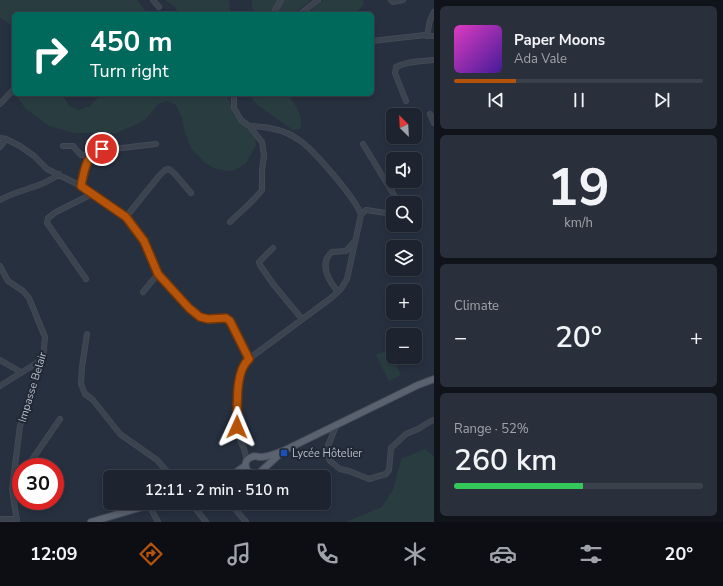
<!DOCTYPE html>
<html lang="en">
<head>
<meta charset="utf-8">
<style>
	body { margin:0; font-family:"Nunito Sans",sans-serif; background:#2a303b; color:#f1f3f6; height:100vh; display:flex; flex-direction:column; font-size:15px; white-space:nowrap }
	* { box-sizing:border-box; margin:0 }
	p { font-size:13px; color:#a0a4aa }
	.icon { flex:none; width:22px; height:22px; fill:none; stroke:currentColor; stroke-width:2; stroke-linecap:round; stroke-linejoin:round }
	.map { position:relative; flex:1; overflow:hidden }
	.details { display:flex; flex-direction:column; gap:6px; padding:6px; background:#10141a; width:289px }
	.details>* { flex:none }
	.hud { position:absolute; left:12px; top:12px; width:362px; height:84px; border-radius:6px; box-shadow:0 2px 6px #0003,0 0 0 1px #3b414b; background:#00695c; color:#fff; overflow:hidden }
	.needle { width:26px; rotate:336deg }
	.buttons { position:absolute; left:386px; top:108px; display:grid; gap:8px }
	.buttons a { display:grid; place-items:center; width:36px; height:36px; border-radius:6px; background:#1d242f; box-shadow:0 2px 6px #0003,0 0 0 1px #3b414b; font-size:20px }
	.speed { position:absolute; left:12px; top:458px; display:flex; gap:8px; font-size:20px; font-weight:700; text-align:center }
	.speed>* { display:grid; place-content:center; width:52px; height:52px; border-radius:50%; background:#1d242f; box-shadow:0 2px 6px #0003,0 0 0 1px #3b414b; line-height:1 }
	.speed .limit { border:6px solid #d22; background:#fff; color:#111 }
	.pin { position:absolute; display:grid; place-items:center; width:34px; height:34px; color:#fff; margin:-17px; border:2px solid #fff; border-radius:50%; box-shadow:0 1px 4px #0007 }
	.me { position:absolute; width:44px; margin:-22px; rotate:1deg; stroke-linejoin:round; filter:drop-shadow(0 0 3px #0008) }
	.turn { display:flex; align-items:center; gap:14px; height:84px; padding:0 12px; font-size:18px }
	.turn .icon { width:52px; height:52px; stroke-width:2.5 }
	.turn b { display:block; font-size:28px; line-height:34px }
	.big { font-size:30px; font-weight:600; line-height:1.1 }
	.details .widget { flex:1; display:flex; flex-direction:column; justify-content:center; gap:6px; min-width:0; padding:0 14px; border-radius:6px; background:#2a303b }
	.details .dial { align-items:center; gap:0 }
	.dial b { font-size:52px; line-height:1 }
	.song { display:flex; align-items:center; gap:12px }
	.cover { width:48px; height:48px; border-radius:6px; background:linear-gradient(135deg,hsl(310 70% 55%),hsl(260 70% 35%)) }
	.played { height:4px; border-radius:2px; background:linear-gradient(90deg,#b45309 25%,#3b414b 25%) }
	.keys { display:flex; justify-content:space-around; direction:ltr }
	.heat { display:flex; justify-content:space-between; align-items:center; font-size:22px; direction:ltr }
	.charge { height:6px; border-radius:3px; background:linear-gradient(90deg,#34c759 52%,#3b414b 0) }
	.trip { position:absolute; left:103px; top:470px; width:228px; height:40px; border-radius:6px; background:#1d242f; box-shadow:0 2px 6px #0003,0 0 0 1px #3b414b; font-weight:600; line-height:40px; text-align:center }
	.dock { display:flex; height:64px; justify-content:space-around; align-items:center; background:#0c0e13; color:#a0a4aa }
	.dock .icon { width:28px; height:28px }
	.dock .current { color:#b45309 }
	.dock b { font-size:18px; color:#f1f3f6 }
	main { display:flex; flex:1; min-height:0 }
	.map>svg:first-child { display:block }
	.green { fill:#293d40 }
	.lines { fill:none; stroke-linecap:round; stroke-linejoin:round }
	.minor-casing { stroke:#454c59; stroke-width:6 }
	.major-casing { stroke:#454c59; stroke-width:8 }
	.minor { stroke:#3b434f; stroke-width:4.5 }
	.major { stroke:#5a626f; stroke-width:6 }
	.route-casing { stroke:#753606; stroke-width:10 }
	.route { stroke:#b45309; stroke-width:7 }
	.transit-dot { fill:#1a4fb4; stroke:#202835; stroke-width:1.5 }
	.labels { text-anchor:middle; stroke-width:4; stroke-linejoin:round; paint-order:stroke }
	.street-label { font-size:11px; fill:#b8beca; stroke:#202835 }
	.poi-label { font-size:11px; fill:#b8beca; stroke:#202835; text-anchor:start }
</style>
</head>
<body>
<main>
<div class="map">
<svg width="434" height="522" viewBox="0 0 434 522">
	<rect width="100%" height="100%" fill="#27303f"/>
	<path class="green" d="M0,0h137l11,14h-134v13l-14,-9z
		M165,0h64l2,14h-52l-4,-7z
		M252,0h59l-18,14h-38l-3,-7z
		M323,0h40l1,4 -9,10h-48z
		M15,94h47l7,12 9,4 12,-4 8,-9v-3h129l7,21 21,23 1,7 -10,18 -9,6 -8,2 -13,-2 -11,-6 -14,-15 -6,-15 -3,-15 -6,-13 -10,-4 -8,3 -12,15 -13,7 -17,7h-42l-25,-7 -23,-17z
		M253,94h35c6,10 17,23 12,35l-7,1 -34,-24 -7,-7z
		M388,349l13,26 -12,6 -13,-26z
		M425,449l9,7v66h-88l36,-15 11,-17 8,-31z"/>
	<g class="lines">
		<g class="minor-casing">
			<path id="minor" d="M153,0l6,7
				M391,0l2,2 10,-2
				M273,14l8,-14
				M300,14l18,-14
				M427,36l3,-16 4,-8
				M372,41l53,-6 9,1
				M406,101l-11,-28 1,-6c11,-6 26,-6 38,-7
				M0,104l14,-15
				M430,114l4,9
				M0,138l6,1 14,7 14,10 13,13 34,17 45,31 18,24 14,33 31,34 11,9 8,2 18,-1 4,3 19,38
				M363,144l36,59
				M63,146h10l8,9 10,-1
				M0,147l6,-8
				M81,186c3,-13 5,-27 15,-35l60,-7
				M0,200c19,-11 42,-12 59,-26
				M361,215l5,-5 20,3 7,-4
				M126,217l33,-41 6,-6 4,-1 5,4 17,20
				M230,222c11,-11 23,-20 32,-32v-20l2,-15 -2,-13 -13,-16 -8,-6 -7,-12v-14
				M273,248l-14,14 1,3 13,19 29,35
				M0,266l8,15 15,10 6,7 16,39 -2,22 -23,67 -8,63 5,33
				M86,279l-39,-56 1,-5 8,-6 36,-18
				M143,292l15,-18
				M338,292c-9,-11 -20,-28 -6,-40l14,-1 8,-9
				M87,334l-5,33 -1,17 4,10 8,6 27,34 37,26 15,17
				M0,360l21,12
				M0,386l43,-27
				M337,424l-10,24 -1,3 4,10 10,8 9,2 20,8 17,-5 3,-4 2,-22 15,-14 12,-5 13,-8 3,-1
				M247,460l-3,-11 -4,-9 -3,-13 1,-28 4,-32 12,-12 77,-57 10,-9 6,-10 14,-64c-4,-15 -48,-66 -62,-75 -15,-11 -32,-13 -50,-14
				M27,467l33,-48
				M13,488l8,-12
				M191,503l15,19
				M230,503l16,19
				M149,505l9,17
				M0,519h17"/>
		</g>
		<g class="major-casing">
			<path id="major" d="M252,474c-7,-3 -10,-14 0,-17 3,-2 6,0 9,0 7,0 16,-4 22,-6l135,-66 16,-6
				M230,476l15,-10
				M233,477l25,-3 24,-22
				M91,522l65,-19"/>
		</g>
		<use href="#minor" class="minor"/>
		<use href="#major" class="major"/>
	</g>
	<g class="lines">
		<g class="route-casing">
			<path id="route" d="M102,149c-16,4 -18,23 -21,37l45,31 18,24 14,33 31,34 11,9 8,2 18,-1 4,3 19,38c-15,13 -11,49 -12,68"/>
		</g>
		<use href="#route" class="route"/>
	</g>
	<rect class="transit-dot" x="280" y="449" width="8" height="8" rx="2"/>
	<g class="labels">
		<g class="street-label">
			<text transform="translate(32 387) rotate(-73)" y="4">Impasse Belair</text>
		</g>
		<g class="poi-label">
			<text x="292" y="457">Lycée Hôtelier</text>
		</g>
	</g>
</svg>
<div class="buttons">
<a><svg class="needle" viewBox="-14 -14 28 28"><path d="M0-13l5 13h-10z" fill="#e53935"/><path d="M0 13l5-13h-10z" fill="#a0a4aa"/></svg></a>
<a><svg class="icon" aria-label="sound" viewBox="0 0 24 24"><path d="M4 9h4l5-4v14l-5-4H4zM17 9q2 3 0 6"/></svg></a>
<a><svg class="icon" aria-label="search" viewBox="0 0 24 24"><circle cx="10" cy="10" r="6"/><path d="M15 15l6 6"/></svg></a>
<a><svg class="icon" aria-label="layers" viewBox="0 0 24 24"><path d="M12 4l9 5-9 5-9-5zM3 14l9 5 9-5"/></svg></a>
<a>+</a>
<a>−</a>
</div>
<div class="speed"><div class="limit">30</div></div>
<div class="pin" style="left:102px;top:149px;background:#d93025"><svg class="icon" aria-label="arrive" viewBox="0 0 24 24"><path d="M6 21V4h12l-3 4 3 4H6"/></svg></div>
<svg class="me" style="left:237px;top:427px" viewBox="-20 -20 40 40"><path d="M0-17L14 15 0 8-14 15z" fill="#b45309" stroke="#fff" stroke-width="4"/></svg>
<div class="trip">12:11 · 2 min · 510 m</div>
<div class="hud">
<div class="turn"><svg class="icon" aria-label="right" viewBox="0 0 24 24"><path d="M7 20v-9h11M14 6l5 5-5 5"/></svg><div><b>450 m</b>Turn right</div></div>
</div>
</div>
<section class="details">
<div class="widget">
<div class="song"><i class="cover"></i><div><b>Paper Moons</b><p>Ada Vale</p></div></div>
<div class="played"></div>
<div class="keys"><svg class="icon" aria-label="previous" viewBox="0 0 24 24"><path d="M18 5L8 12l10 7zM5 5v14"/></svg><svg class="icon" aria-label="pause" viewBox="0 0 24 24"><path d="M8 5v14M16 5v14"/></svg><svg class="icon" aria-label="next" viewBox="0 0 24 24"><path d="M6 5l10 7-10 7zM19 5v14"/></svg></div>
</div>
<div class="widget dial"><b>19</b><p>km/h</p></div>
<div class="widget"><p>Climate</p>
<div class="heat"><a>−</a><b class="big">20°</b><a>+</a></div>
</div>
<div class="widget"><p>Range · 52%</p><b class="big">260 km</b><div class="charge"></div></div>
</section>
</main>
<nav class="dock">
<b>12:09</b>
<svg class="icon current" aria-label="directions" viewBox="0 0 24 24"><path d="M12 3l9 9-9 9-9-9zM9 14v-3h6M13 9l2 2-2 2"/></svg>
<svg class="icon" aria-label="music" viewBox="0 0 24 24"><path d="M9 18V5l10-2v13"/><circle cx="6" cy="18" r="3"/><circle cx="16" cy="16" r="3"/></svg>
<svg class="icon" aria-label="phone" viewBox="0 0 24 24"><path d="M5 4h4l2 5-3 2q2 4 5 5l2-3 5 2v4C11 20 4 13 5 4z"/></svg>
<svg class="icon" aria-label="climate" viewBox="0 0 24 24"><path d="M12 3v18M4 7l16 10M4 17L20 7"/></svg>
<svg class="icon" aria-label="car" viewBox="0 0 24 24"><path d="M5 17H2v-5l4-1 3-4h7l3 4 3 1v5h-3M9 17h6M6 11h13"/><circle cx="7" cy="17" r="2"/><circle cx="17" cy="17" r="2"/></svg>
<svg class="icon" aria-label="filters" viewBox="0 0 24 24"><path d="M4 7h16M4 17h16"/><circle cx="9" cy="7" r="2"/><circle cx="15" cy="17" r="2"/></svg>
<b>20°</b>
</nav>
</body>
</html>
